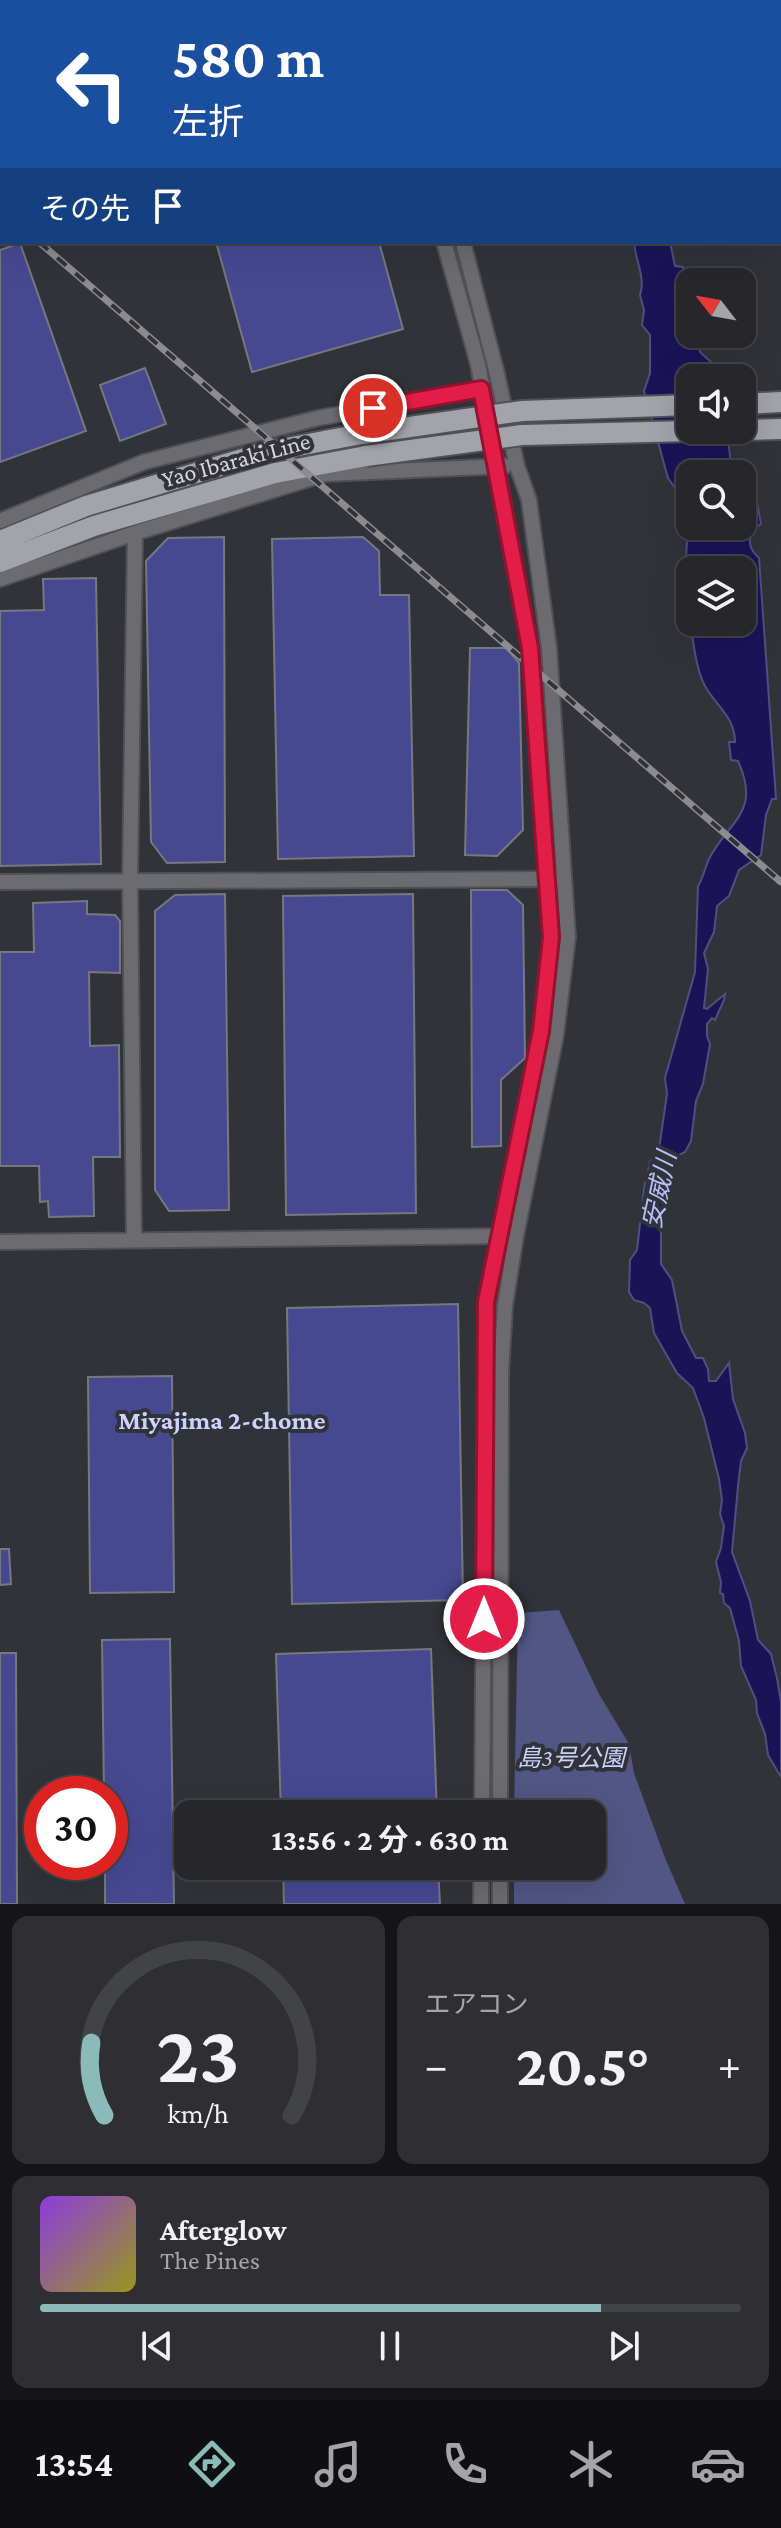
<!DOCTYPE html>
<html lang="ja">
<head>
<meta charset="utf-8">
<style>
	body { margin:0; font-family:"Crimson Pro","Noto Sans JP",serif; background:#2e2e33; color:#f1f3f6; height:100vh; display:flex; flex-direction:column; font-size:30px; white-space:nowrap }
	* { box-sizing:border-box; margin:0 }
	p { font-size:26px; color:#a4a5a9 }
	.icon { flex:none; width:44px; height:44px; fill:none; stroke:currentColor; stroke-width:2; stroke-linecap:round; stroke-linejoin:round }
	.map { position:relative; height:1904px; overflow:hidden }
	.side { display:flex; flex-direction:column; gap:12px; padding:12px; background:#151518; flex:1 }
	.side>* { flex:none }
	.top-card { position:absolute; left:0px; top:0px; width:782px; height:244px; box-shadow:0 8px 32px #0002,0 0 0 2px #424347; background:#1a4fa0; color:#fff; overflow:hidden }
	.needle { width:52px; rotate:301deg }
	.tools { position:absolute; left:676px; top:268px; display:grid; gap:16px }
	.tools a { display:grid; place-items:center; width:80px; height:80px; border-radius:16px; background:#26262b; box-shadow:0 8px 32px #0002,0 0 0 2px #424347; font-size:40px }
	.speed { position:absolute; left:24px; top:1776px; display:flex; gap:16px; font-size:40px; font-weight:700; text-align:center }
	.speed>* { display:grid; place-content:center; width:104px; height:104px; border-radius:50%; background:#26262b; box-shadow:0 8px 32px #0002,0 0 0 2px #424347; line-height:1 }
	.speed .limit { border:12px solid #d22; background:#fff; color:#111 }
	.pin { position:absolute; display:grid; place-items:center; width:68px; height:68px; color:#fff; margin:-34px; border:4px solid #fff; border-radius:50%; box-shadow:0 2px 8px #0007 }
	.me { position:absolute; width:88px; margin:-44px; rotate:0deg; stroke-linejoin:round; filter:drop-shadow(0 0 6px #0008) }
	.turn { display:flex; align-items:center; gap:28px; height:168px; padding:0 40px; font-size:36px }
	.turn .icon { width:104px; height:104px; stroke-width:2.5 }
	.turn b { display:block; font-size:56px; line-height:68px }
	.then { display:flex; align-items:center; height:76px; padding:0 40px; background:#0003; gap:16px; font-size:30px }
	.big { font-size:60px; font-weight:700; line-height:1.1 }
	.side .card { flex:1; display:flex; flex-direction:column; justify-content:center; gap:12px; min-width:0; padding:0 28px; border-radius:16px; background:#2e2e33 }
	.side .dial { align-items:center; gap:0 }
	.dial svg { height:208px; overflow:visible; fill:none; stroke:#424347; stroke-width:7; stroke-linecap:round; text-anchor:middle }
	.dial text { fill:#f1f3f6; stroke:none }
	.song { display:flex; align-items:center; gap:24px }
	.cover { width:96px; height:96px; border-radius:12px; background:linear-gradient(135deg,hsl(270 70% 55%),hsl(60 70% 35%)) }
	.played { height:8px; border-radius:4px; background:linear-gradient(90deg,#8bbbb9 80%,#424347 80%) }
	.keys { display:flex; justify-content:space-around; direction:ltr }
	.heat { display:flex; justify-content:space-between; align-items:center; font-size:44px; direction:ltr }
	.side .tiles { flex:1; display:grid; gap:12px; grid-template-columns:1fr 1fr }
	.card:last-child { grid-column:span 2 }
	.trip { position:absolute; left:174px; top:1800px; width:432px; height:80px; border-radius:16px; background:#26262b; box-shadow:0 8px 32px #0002,0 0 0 2px #424347; font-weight:700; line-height:80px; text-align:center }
	.tab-bar { display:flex; height:128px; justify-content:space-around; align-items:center; background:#0f0f11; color:#a4a5a9 }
	.tab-bar .icon { width:56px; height:56px }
	.tab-bar .on { color:#8bbbb9 }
	.tab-bar b { font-size:36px; color:#f1f3f6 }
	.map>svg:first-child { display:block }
	.green { fill:#515684 }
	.water { fill:#1a1457; stroke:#534e7f; stroke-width:2 }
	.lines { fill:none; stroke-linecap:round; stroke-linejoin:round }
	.stream { stroke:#534e7f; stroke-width:4 }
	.building { fill:#464990; stroke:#76787f; stroke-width:2 }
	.minor-casing { stroke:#505156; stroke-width:18 }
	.tertiary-casing { stroke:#505156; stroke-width:20 }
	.secondary-casing { stroke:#505156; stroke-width:20 }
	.primary-casing { stroke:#505156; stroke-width:24 }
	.minor { stroke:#6c6c70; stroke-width:14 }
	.tertiary { stroke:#6c6c70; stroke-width:16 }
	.secondary { stroke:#8b8c91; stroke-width:16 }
	.primary { stroke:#a3a4ab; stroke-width:20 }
	.rail-casing { stroke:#8b8b90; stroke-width:7 }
	.rail { stroke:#323339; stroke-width:4; stroke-dasharray:12; stroke-linecap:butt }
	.primary-bridge-casing { stroke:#505156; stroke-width:24; stroke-linecap:butt }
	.primary-bridge { stroke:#a3a4ab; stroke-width:20 }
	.route-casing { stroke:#92132f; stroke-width:20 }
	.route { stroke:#e11d48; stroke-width:14 }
	.labels { text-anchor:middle; stroke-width:8; stroke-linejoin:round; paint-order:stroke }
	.street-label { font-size:24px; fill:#d7d7db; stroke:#323339 }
	.park-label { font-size:24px; font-style:italic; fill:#cbd1fb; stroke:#323339 }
	.water-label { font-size:26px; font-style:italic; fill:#b6bffc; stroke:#323339 }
	.neighbourhood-label { font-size:26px; font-weight:bold; fill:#cdd3fe; stroke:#323339 }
</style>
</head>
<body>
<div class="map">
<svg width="781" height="1904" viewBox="0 0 781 1904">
	<rect width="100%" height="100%" fill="#323339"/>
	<path class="green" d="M559,1610l40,84 30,50 5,29 31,85 20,46h-171v-38h78v-52h-78l4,-201z"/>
	<path class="water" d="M634,242h36l5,24 8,1 3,17 -4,2 8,29v19h5l5,18 12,11 7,15h-29v52h37l5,44h-42v35l-22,-31 -24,-87 6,-18v-38l-8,-10 2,-15 -4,-15c6,-17 -5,-36 -6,-53z
		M752,474l9,50 -9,5c-4,13 -3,20 7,29l17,241h-4l-6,16 -5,40 -22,15 -10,26 -12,10 -3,26 -10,21 4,16 -4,39 3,1 18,-15 -1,6 -9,20 -3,-2 -5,6v12l3,8 -7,40 -7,17 -5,40 -6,11 -8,4 -11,31 -5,36v41l11,16 10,51 14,27h7l5,11 1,12h7l13,-18 4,36 12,34 2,15 -6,13 -3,25 -6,66 18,49 8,39 13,14 6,24 4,24v75l-13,-22 -3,-21 -8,-21 -1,-13 -15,-34 -2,-25 -9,-33 -6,-5 -1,-9 -3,-1 1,-11 -5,-20 5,-14 3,-22 -4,-12 2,-14 -3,-21 -15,-61 -11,-30 -16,-15 -23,-40 -4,-25 -6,-5 -10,-3 -5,-8 1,-32 7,-10 7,-61 6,-28 8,-5 9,-62 -2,-16 30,-106 3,-86c6,-9 7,-20 12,-29 21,-38 51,-45 28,-96l-7,-1 -2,-18h6c0,-25 -19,-36 -30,-56 -8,-14 -13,-47 -14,-64h9l7,7 10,2 11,-9h14v-52h-29l-10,-12 -5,2 -3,10h-5v6l-4,-18 1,-17 7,-5 7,-10h41v-50z"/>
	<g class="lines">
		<path class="stream" d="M741,0v2
			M780,110l1,2"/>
	</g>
	<path class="building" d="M216,242h163l24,87 -151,43z
		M20,243l66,188 -86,31v-212z
		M145,368l21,56 -46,17 -20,-56z
		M224,537l1,325 -58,1 -16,-21 -5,-281 22,-23z
		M363,537l16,14 1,44h29l5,261 -136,3 -6,-320z
		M96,578l5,286 -101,2v-255l44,-1 -1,-31z
		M470,648h36l13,15 4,167 -26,26 -32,-1z
		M471,890h36l16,15 2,153 -24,22v66l-29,1z
		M225,894l4,316 -60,1 -14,-21v-279l20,-16z
		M413,894l3,319 -130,2 -3,-319z
		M87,901v13l28,1 5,6v52l-31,-1 1,74 29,-1 1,112h-27l1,59 -45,1 -1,-16 -8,1 -1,-36h-39v-214h34l-1,-49z
		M458,1304l5,296 -171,4 -5,-296z
		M172,1376l2,216 -84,1 -2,-216z
		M0,1549h9l2,35 -11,1z
		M170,1639l4,265h-69v-42h5v-68h-6l-2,-154z
		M431,1649l6,165h-156l-5,-160z
		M0,1653h16l1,251h-17z
		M283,1866h155l2,38h-156z"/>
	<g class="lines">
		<g class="minor-casing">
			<path id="minor" d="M373,0v2
				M397,0l1,2
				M444,242l34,122 52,284 21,289 -10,94 -55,271 -4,512
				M463,242l34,132 20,92 12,34 20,148 19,289 -12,98 -40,201 -11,69 -4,67 -1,442
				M0,521l144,-59 174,-44 163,-29
				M0,579l135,-46 190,-59 180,-8
				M0,882l556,-3
				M134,1239l-4,-358 5,-348
				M0,1242l508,-6
				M481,1904v-38
				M500,1904v-38"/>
		</g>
		<g class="tertiary-casing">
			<path id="tertiary" d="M37,2l7,-2
				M0,12h2"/>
		</g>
		<g class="secondary-casing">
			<path id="secondary" d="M755,0l1,2
				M780,56l1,2"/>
		</g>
		<g class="primary-casing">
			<path id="primary" d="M742,404l39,-2
				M742,430l39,-1
				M0,541l86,-35 180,-54 95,-18
				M0,562l94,-36 181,-53 91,-17"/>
		</g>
		<use href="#minor" class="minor"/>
		<use href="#tertiary" class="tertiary"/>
		<use href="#secondary" class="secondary"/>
		<use href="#primary" class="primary"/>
		<g class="rail-casing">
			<path id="rail" d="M0,208l2,2
				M39,242l742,640"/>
		</g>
		<use href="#rail" class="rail"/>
		<g class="primary-bridge-casing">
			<path id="primary-bridge" d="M361,434l161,-23 168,-6
				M366,456l156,-21 210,-5"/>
		</g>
		<use href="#primary-bridge" class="primary-bridge"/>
	</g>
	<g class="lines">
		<g class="route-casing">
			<path id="route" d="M373,408l108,-19 49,259 21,289 -10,94 -55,271 -2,317"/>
		</g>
		<use href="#route" class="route"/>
	</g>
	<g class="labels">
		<g class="street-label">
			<text transform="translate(236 460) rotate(-15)" y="8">Yao Ibaraki Line</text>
		</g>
		<g class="park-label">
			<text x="571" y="1766">島3号公園</text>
		</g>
		<g class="water-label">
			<text transform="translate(659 1190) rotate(-78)" y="9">安威川</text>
		</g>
		<g class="neighbourhood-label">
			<text x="222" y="1429">Miyajima 2-chome</text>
		</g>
	</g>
</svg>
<div class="tools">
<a><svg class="needle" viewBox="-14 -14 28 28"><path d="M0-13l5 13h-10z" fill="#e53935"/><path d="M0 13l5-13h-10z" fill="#a4a5a9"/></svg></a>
<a><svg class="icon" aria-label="sound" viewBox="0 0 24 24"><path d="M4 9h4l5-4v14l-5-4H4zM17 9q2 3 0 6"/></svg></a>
<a><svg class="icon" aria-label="search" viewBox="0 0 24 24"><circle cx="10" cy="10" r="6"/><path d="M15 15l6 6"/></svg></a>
<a><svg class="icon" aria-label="layers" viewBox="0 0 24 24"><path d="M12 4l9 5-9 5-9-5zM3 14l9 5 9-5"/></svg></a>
</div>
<div class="speed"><div class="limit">30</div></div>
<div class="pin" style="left:373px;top:408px;background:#d93025"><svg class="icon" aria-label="arrive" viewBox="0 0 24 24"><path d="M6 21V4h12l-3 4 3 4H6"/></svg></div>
<svg class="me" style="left:484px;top:1619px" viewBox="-20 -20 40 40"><circle r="17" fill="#e11d48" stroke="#fff" stroke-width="3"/><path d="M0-11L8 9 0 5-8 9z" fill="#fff"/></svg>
<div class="trip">13:56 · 2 分 · 630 m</div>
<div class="top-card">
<div class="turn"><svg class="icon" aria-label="left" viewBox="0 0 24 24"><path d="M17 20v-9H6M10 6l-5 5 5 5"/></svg><div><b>580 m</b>左折</div></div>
<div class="then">その先<svg class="icon" aria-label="arrive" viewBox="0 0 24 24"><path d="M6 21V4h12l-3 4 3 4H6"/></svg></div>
</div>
</div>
<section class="side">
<div class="tiles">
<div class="card dial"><svg viewBox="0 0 100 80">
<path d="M14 69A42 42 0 1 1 86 69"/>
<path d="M14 69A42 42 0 0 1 9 41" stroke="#8bbbb9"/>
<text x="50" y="56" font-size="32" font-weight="700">23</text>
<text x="50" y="72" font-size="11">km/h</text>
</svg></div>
<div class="card"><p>エアコン</p>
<div class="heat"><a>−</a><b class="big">20.5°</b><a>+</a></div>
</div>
<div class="card">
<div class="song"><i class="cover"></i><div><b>Afterglow</b><p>The Pines</p></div></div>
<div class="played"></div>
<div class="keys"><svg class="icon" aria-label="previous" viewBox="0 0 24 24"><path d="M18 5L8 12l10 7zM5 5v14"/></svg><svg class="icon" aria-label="pause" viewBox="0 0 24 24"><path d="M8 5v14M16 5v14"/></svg><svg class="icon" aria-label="next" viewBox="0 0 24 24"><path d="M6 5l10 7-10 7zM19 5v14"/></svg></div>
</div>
</div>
</section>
<nav class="tab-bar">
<b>13:54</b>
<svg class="icon on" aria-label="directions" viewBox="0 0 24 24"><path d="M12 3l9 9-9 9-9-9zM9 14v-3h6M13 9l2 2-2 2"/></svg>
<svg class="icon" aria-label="music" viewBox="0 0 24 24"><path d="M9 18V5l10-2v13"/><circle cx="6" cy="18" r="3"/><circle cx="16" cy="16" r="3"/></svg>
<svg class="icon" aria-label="phone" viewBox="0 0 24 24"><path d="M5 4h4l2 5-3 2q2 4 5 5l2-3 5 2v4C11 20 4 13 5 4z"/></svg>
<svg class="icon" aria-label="climate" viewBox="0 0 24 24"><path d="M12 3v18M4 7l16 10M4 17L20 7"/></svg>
<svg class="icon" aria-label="car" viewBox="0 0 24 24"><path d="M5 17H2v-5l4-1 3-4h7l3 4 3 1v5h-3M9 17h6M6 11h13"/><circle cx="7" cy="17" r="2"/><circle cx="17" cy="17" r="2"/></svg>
</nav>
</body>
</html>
